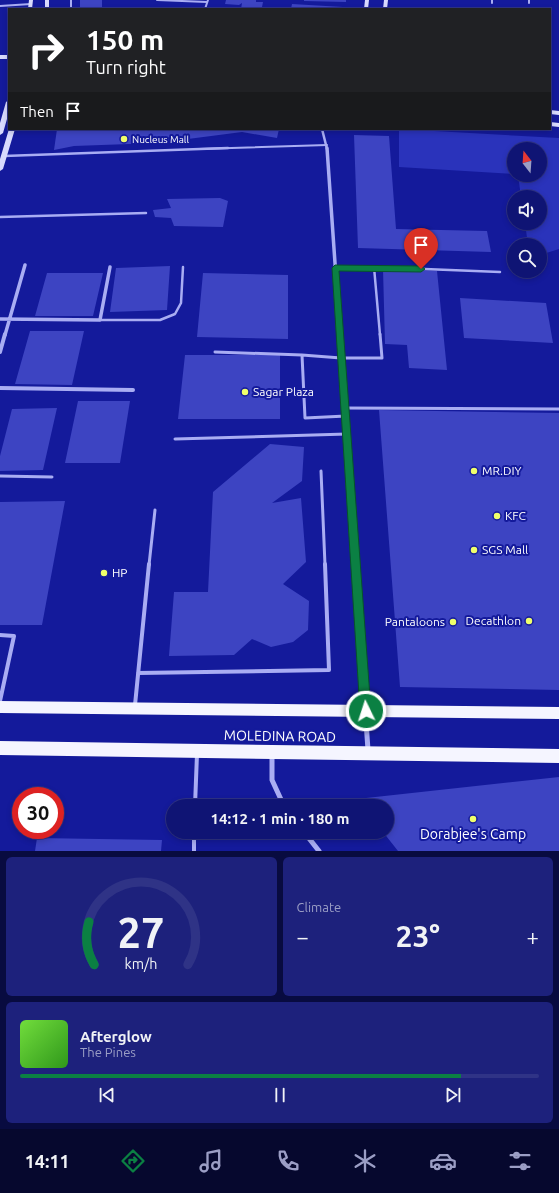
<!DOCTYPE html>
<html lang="en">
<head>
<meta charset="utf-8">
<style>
	body { margin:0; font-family:Ubuntu,sans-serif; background:#1d217c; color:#f1f3f6; height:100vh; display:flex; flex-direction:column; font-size:15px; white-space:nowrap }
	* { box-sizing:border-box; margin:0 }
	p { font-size:13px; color:#9b9ec5 }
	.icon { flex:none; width:22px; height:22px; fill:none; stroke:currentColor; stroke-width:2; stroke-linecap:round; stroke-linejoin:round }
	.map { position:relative; height:851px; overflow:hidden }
	.sheet { display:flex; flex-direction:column; gap:6px; padding:6px; background:#080b40; flex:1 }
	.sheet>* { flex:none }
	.banner { position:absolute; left:8px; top:8px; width:543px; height:122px; border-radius:0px; box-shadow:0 2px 6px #0003,0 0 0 1px #2f3386; background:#202124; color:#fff; overflow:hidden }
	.needle { width:26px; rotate:343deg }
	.buttons { position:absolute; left:507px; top:142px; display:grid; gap:8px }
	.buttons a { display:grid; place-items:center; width:40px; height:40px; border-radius:50%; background:#0f1474; box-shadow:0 2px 6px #0003,0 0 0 1px #2f3386; font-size:20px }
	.speed { position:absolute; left:12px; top:787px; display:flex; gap:8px; font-size:20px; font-weight:700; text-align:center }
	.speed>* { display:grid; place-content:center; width:52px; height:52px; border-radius:50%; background:#0f1474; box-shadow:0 2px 6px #0003,0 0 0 1px #2f3386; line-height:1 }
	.speed .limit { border:6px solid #d22; background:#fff; color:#111 }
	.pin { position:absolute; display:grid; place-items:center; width:34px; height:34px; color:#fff; margin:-41px -17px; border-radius:50% 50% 50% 0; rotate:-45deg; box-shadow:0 0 4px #0007 }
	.pin .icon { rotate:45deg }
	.me { position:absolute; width:44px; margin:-22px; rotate:356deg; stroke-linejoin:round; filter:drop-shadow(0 0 3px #0008) }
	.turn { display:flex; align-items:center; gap:14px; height:84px; padding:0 12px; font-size:18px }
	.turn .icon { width:52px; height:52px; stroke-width:2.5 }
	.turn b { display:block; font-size:28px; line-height:34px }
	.then { display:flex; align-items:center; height:38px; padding:0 12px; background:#0003; gap:8px; font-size:15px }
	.big { font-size:30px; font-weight:700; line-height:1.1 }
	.sheet .widget { flex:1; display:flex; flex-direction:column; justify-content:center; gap:6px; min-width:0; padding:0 14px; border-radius:6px; background:#1d217c }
	.sheet .dial { align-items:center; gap:0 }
	.dial svg { height:104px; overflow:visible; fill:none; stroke:#2f3386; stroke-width:7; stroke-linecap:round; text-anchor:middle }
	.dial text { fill:#f1f3f6; stroke:none }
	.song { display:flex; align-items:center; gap:12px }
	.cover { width:48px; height:48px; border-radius:6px; background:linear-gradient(135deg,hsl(100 70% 55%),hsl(110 70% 35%)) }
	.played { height:4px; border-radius:2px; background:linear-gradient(90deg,#0b8043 85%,#2f3386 85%) }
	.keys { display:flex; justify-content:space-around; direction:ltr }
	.heat { display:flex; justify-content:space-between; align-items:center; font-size:22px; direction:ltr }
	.sheet .tiles { flex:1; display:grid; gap:6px; grid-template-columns:1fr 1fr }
	.widget:last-child { grid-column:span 2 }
	.trip { position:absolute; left:166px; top:799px; width:228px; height:40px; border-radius:20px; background:#0f1474; box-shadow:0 2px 6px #0003,0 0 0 1px #2f3386; font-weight:700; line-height:40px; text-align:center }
	.tabs { display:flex; height:64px; justify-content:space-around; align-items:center; background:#06082e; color:#9b9ec5 }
	.tabs .icon { width:28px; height:28px }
	.tabs .active { color:#0b8043 }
	.tabs b { font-size:18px; color:#f1f3f6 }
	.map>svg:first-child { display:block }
	.green { fill:#2a33bb }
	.building { fill:#3d44c2 }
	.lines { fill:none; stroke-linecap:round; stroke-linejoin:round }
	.service-far3 { stroke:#a9adf3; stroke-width:2 }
	.service-far2 { stroke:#a9adf3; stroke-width:2.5 }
	.service-far1 { stroke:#a9adf3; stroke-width:3 }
	.service { stroke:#a9adf3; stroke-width:4 }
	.minor-far3 { stroke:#a9adf3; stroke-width:2.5 }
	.minor-far2 { stroke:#a9adf3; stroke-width:3.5 }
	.minor-far1 { stroke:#a9adf3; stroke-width:4 }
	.minor { stroke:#a9adf3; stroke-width:5 }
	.secondary { fill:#d8dafd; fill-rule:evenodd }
	.primary { fill:#f5f5ff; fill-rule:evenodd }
	.route { fill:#0b8043; stroke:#07532c }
	.poi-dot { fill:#f0ff6b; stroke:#141a9b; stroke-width:1.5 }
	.labels { text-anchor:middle; stroke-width:4; stroke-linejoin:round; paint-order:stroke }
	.far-poi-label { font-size:10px; fill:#fff; stroke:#141a9b; text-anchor:start }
	.poi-label { font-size:12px; fill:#fff; stroke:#141a9b; text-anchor:start }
	.near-street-label { font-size:14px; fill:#fff; stroke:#141a9b }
	.near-poi-label { font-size:14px; fill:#fff; stroke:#141a9b }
</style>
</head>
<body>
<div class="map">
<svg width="559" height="851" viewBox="0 0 559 851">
	<rect width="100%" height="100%" fill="#141a9b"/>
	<path class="green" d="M399,129l160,9v111l-19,6v-10h-12l-3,-22h15v-26h-19l-3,-22h22v-26h-26v25l-115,-7z"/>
	<path class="building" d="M80,0h22v9h-22z
		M226,0h30v2h7l-1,5h3v2h-24l1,-6 -3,2 -14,-1z
		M304,0h42v2l-42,-1z
		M292,4l51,3v2h-52z
		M57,129h222l-2,9 -35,-6 -85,11 -83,3 -20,4z
		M354,135l35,1 7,93 91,2 4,21 -133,-4z
		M220,198l8,3 -5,26 -49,-1 -3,-8 -16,-1 -2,-7 18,-2 -4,-9z
		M170,266l-3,44 -57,2 6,-44z
		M383,269l54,2 10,99 -38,-2 -2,-23 -22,-1z
		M47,273h56l-10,43h-58z
		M203,273l85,2v64l-91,-2z
		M460,298l86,5 7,40 -89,-5z
		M30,331h54l-12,54 -57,-1z
		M185,355h95v64h-102z
		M78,401h52l-10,62h-55z
		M57,408l-14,62 -43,1v-15l12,-47z
		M379,410l180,3v277l-159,-3z
		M270,444l34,3 -2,34 -30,22 29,-5 5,64 -23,22 26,17 -1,29 -15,12 -22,5 -19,-8 -18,16 -65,1 5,-64h34l5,-100z
		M65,501l-23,124h-42v-123z
		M559,777v74h-161l-15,-19h4v-26h-25l-5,-7z
		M37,838l125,2 -1,11h-126z"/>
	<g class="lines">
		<path class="service-far3" d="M71,0v9
			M157,0l50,2
			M492,0v3
			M529,0v3
			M0,6l31,-2
			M205,9l3,-9
			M199,149l128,-4"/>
		<path class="service-far2" d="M4,156l224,-8
			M0,217l146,-4
			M374,267l6,68
			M335,268l39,-1 126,5
			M100,320h60l15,-6 6,-11 2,-36"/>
		<path class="service-far1" d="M215,352l87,3
			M345,408l214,1
			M346,416l-41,2 -3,-63 39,3h41l-2,-24
			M175,439l172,-5
			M321,471l4,94
			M0,476l52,1
			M149,565l6,-55"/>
		<path class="service" d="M0,635l14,1 -14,65
			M138,673l191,-3 -4,-106
			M135,705l14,-141
			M195,806l2,-52
			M194,832v19"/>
		<path class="minor-far3" d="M322,129l5,20"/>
		<path class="minor-far2" d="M327,148l13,187
			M0,319l100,1 10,-53
			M5,335l20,-70"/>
		<path class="minor-far1" d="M340,334l15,231
			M0,352l5,-18
			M0,388l133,2"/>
		<path class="minor" d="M355,564l13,186
			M272,754v26l12,26
			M304,832l15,19"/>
		<path class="secondary" d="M29,0h4l-1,9h-4z
			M45,0h4v9h-4z
			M365,0h4l-1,9h-4z
			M384,0h4l-1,9h-4z
			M0,55h9v4h-9z
			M9,100v12l-6,21 -3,2v-12l6,-21z
			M550,110l9,1v4l-9,-1z
			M550,122l9,1v4l-9,-1z
			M9,129h6l-12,40 -3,2v-12z"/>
		<path class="primary" d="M0,701l559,6v12l-559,-6z
			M0,741l559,8v14l-559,-8z"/>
	</g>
	<path class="route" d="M335,265l86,1 4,3 -4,3 -82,-1 32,440 -1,4 -4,2 -5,-2 -1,-4 -28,-443z"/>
	<g class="poi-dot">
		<circle cx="124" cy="139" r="4"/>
		<circle cx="245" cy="392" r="4"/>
		<circle cx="474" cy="471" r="4"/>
		<circle cx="497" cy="516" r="4"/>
		<circle cx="474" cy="550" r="4"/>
		<circle cx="104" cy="573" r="4"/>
		<circle cx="529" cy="621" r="4"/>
		<circle cx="453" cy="622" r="4"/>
		<circle cx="473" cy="819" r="4"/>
	</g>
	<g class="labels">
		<g class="far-poi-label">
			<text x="132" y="143">Nucleus Mall</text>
		</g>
		<g class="poi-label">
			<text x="253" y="396">Sagar Plaza</text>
			<text x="482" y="475">MR.DIY</text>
			<text x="505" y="520">KFC</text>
			<text x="482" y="554">SGS Mall</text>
			<text x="112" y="577">HP</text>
			<text x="521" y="625" text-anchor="end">Decathlon</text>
			<text x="445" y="626" text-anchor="end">Pantaloons</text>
		</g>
		<g class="near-street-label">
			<text transform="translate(280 736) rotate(1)" y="5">MOLEDINA ROAD</text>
		</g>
		<g class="near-poi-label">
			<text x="473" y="839">Dorabjee's Camp</text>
		</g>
	</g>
</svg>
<div class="buttons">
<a><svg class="needle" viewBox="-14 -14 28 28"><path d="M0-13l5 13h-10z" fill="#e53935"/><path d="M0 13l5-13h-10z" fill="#9b9ec5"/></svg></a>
<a><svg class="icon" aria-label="sound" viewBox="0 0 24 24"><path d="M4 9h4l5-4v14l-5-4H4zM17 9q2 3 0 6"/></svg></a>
<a><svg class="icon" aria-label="search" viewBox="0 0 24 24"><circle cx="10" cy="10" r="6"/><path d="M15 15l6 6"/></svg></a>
</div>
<div class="speed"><div class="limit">30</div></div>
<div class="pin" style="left:421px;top:269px;background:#d93025"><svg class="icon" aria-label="arrive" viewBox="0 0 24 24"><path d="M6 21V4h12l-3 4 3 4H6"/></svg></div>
<svg class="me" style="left:366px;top:711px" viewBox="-20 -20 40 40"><circle r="17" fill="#0b8043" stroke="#fff" stroke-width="3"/><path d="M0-11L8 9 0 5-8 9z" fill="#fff"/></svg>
<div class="trip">14:12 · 1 min · 180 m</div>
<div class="banner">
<div class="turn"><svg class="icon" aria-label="right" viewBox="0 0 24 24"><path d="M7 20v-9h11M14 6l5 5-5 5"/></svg><div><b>150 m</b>Turn right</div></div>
<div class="then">Then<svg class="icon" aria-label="arrive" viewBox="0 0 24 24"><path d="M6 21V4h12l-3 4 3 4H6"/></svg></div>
</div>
</div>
<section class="sheet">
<div class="tiles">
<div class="widget dial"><svg viewBox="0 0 100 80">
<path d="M14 69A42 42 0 1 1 86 69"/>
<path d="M14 69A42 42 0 0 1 10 36" stroke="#0b8043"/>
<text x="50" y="56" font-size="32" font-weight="700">27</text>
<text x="50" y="72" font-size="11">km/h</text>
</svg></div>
<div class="widget"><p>Climate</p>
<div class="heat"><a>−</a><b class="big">23°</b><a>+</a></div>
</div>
<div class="widget">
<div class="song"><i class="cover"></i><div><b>Afterglow</b><p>The Pines</p></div></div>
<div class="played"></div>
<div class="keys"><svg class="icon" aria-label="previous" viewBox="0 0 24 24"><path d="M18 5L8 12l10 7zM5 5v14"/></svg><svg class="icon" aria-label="pause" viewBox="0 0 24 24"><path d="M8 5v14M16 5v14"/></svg><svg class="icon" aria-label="next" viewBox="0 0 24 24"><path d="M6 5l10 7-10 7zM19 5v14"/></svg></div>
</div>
</div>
</section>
<nav class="tabs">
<b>14:11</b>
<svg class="icon active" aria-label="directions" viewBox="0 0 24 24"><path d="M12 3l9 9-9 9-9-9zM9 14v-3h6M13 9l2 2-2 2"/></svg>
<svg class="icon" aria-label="music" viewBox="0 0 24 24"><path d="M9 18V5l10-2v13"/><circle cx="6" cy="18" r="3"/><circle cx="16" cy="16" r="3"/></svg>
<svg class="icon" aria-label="phone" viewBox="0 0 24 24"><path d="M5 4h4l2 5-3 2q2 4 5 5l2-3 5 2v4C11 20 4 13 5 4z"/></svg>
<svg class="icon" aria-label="climate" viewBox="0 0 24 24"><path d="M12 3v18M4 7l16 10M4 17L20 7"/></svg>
<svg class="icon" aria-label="car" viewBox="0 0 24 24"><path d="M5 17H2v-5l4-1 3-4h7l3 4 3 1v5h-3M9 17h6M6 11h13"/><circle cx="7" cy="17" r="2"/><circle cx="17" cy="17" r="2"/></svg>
<svg class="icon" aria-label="filters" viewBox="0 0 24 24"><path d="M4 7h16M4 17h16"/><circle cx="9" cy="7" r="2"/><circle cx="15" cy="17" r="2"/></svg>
</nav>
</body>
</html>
